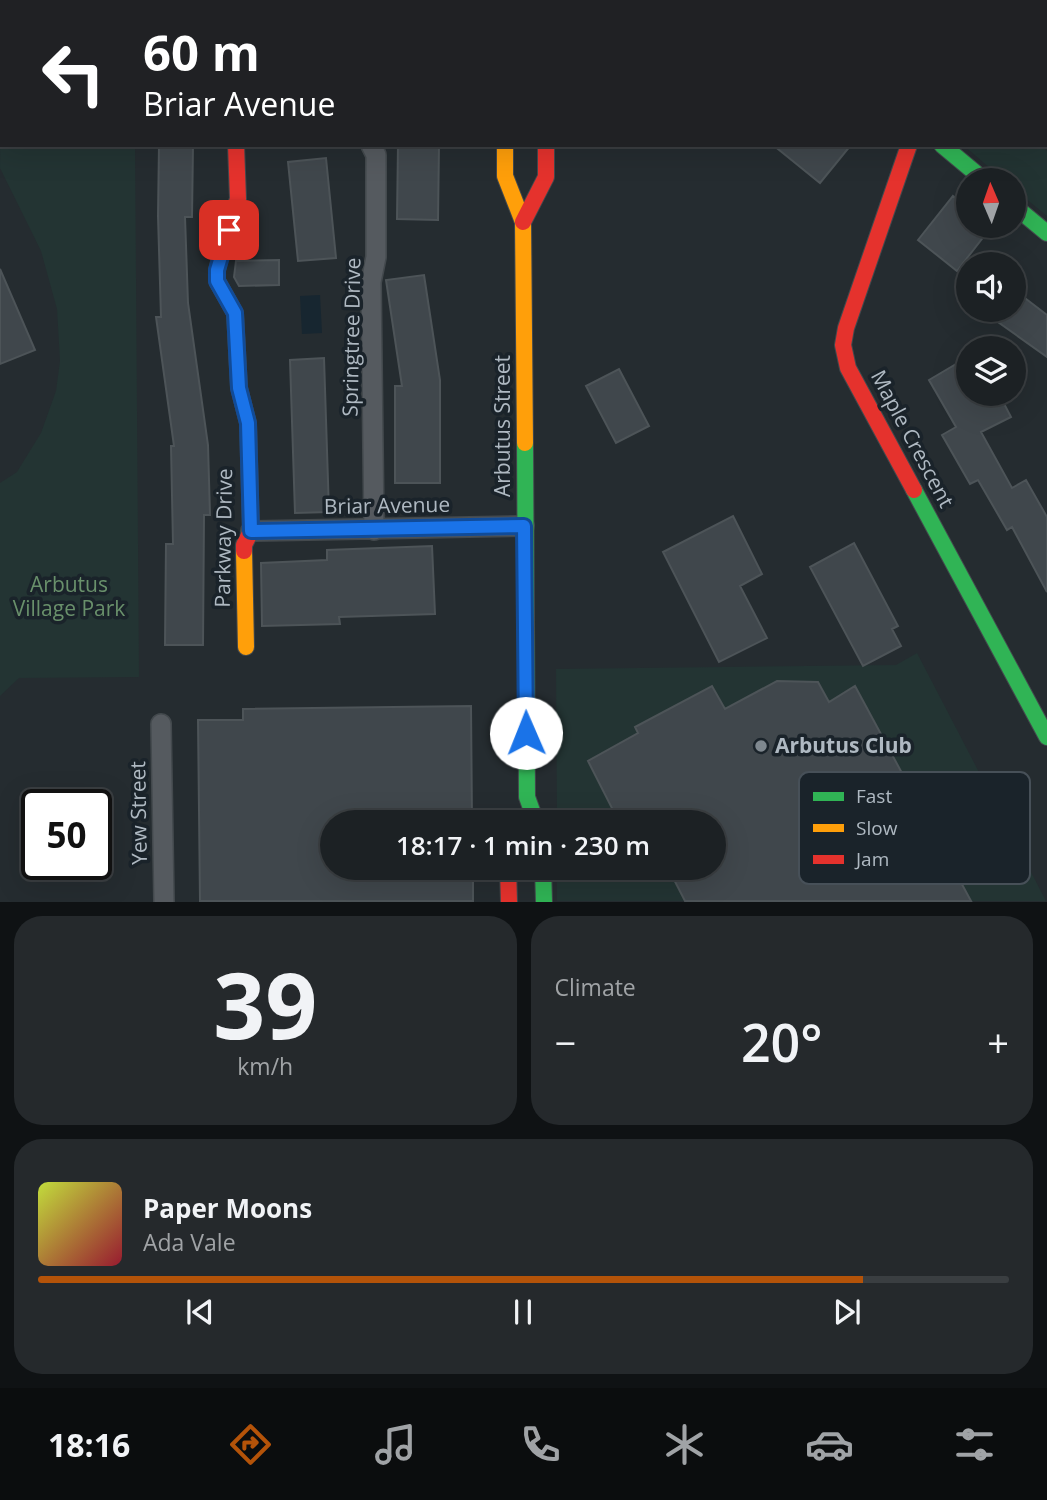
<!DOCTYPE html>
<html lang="en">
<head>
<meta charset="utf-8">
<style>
	body { margin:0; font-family:"Open Sans",sans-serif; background:#25292c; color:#f1f3f6; height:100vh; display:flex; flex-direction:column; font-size:26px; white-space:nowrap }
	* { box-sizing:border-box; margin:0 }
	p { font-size:23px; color:#a0a3a6 }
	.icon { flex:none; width:38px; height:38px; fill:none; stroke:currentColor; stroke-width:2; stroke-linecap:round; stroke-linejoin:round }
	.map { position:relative; height:902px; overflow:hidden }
	.side { display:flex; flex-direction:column; gap:14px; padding:14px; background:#0f1214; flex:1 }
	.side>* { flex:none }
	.banner { position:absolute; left:0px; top:0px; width:1048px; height:147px; box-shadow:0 7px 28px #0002,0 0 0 2px #3a3e41; background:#202124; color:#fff; overflow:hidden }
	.needle { width:46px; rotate:358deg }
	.controls { position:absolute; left:956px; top:168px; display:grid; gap:14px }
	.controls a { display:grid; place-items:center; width:70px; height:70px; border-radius:50%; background:#1c2124; box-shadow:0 7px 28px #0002,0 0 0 2px #3a3e41; font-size:35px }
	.speed { position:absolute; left:21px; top:789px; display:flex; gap:14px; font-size:35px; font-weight:700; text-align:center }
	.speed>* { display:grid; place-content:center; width:91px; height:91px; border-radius:50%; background:#1c2124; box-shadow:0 7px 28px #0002,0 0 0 2px #3a3e41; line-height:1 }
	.speed .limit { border:4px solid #111; border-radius:10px; background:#fff; color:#111 }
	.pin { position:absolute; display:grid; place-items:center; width:60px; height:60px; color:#fff; margin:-30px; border-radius:14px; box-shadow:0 4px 10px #0006 }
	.me { position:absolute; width:77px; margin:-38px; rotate:359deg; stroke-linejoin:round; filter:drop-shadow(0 0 5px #0008) }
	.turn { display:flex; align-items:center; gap:24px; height:147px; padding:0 28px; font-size:32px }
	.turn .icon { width:91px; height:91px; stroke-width:2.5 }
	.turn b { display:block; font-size:49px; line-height:60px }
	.big { font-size:52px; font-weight:600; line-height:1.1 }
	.side .widget { flex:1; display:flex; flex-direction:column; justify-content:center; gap:10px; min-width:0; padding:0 24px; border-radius:28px; background:#25292c }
	.side .dial { align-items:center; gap:0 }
	.dial b { font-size:91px; line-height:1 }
	.song { display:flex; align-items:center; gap:21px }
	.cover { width:84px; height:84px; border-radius:10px; background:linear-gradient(135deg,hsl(70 70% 55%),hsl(350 70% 35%)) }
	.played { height:7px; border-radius:4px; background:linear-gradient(90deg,#b45309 85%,#3a3e41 85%) }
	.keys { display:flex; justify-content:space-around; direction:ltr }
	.heat { display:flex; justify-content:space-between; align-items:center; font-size:38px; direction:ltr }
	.side .tiles { flex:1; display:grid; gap:14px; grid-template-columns:1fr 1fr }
	.widget:last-child { grid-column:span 2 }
	.trip { position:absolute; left:320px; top:810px; width:406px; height:70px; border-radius:35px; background:#1c2124; box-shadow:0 7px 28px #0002,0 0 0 2px #3a3e41; font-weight:600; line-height:70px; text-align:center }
	.dock { display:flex; height:112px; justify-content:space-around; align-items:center; background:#0b0d0e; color:#a0a3a6 }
	.dock .icon { width:49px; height:49px }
	.dock .on { color:#b45309 }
	.dock b { font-size:32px; color:#f1f3f6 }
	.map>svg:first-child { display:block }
	.green { fill:#233433 }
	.water { fill:#172630 }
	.building { fill:#40474c; stroke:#4d5458; stroke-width:2 }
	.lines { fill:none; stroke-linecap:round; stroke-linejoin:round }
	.street-casing { stroke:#43494d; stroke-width:22 }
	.fast-casing { stroke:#43494d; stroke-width:18 }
	.slow-casing { stroke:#43494d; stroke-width:18 }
	.jam-casing { stroke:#43494d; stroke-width:18 }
	.street { stroke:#555a5f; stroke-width:19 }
	.fast { stroke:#30b455; stroke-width:16 }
	.slow { stroke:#ff9f0a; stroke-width:16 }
	.jam { stroke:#e5322d; stroke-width:16 }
	.route-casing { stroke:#114b97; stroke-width:18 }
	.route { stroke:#1a73e8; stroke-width:12 }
	.poi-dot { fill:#7f888f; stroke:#1a232a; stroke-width:2.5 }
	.labels { text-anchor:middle; stroke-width:7; stroke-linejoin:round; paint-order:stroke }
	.street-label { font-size:21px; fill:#afb9c2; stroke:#1a232a }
	.park-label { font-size:21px; fill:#69906b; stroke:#1a232a }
	.poi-label { font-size:21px; font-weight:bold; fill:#afb9c2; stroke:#1a232a; text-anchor:start }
	.key { fill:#1a232a; stroke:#475058; stroke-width:2 }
	.key-label { font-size:19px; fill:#afb9c2 }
</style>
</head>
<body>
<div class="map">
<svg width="1047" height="902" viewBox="0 0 1047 902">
	<rect width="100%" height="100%" fill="#252c30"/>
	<path class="green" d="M2,15v130h133l4,532 -120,1 -19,18v-213l17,-11 24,-39 15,-42 4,-30 -3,-52 -16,-58 -41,-83z
		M963,145h78l6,6v65l-34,-28v-8h-9z
		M917,653l129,248h-489v-33h157v-46h-157l-1,-153 340,-4z"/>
	<path class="water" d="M320,295l2,38 -20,1 -2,-38z"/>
	<path class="building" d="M159,145h34l-1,72h-7l3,86 20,142 2,70h-6l-1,130h-38l1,-101h7l-2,-98h3l-18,-129h5l-3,-101z
		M398,145h41l-1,75 -41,-1z
		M773,145h78l-31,38z
		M326,158l10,100 -38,3 -10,-99z
		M953,196l15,11v19h24l-35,45 -39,-31z
		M279,260v25l-40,1 -5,-9 2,-16z
		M0,269l35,81 -35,14z
		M424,275l16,105v103h-45v-97h7l-16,-106z
		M1013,289l34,26v42l-66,-47h32z
		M968,357v37h31l12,23 -30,15 31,56 14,-8 21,37v75l-35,-65 -5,3 -29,-50 -8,4 -28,-49 14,-8 -27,-47z
		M324,358l5,154 -34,1 -5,-153z
		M619,369l30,57 -33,17 -30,-57z
		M733,516l29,58 -22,12 27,52 -48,24 -56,-110z
		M854,543l44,83 -6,3 9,17 -38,20 -53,-99z
		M432,546l3,68 -96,3 1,7 -78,2 -1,-63 66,-3v-10z
		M777,681l41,1 11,20 26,-16 116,215h-286l-17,-33h46v-46h-95l-31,-61 50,-28 -3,-6 77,-41 13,23z
		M471,706l1,116h-140v46h141v33h-273l-2,-181h45v-11z"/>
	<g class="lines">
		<g class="street-casing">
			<path id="street" d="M193,0l1,2
				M953,2v-2
				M371,145l5,10v102l-5,25 3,248
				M251,531l273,-5
				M161,724l3,178"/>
		</g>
		<g class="fast-casing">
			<path id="fast" d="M770,0l2,2
				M942,145l42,35
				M1013,205l34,28
				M525,443l2,354 9,25
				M914,490l133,247
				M543,868l1,34"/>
		</g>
		<g class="slow-casing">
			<path id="slow" d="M507,0v2
				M544,0v2
				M505,145v31l18,46 2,221
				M244,551l2,96"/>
		</g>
		<g class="jam-casing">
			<path id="jam" d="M882,0l2,2
				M1046,137h1
				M236,145l2,54 -13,38 -8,33v11l18,32 4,75 9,35 3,108 -7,14v6
				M909,145l-63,183 -3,17 5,23 66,122
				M523,222l23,-45v-32
				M508,868l1,34"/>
		</g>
		<use href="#street" class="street"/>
		<use href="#fast" class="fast"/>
		<use href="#slow" class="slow"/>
		<use href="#jam" class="jam"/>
	</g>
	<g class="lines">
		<g class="route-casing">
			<path id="route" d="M229,230l-12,40v11l18,32 4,75 9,35 3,108 273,-5 2,207"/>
		</g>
		<use href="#route" class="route"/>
	</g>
	<circle class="poi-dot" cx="761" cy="746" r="7"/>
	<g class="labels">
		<g class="street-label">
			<text transform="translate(352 337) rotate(-89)" y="7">Springtree Drive</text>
			<text transform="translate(503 426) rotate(-90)" y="7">Arbutus Street</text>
			<text transform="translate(912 439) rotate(62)" y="7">Maple Crescent</text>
			<text transform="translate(387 506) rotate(-1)" y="7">Briar Avenue</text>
			<text transform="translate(224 538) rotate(-89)" y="7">Parkway Drive</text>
			<text transform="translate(139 813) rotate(-91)" y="7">Yew Street</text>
		</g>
		<g class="park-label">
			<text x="69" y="592">Arbutus<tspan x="69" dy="24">Village Park</tspan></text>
		</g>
		<g class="poi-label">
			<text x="775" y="753">Arbutus Club</text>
		</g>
	</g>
	<rect x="799" y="772" width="231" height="112" rx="10" class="key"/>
	<rect x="813" y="792" width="31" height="9" fill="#30b455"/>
	<rect x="813" y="824" width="31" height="8" fill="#ff9f0a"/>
	<rect x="813" y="855" width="31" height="9" fill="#e5322d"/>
	<g class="key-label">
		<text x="856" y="803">Fast</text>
		<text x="856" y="835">Slow</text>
		<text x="856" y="866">Jam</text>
	</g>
</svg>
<div class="controls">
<a><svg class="needle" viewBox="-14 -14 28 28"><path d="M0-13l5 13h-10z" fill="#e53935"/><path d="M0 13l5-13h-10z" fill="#a0a3a6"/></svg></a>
<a><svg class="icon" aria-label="sound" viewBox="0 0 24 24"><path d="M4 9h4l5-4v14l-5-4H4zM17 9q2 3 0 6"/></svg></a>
<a><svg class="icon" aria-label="layers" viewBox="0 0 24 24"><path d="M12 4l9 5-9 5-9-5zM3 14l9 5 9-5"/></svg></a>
</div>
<div class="speed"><div class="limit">50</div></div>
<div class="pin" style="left:229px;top:230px;background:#d93025"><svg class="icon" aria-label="arrive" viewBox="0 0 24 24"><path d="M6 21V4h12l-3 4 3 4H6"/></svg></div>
<svg class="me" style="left:526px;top:733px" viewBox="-20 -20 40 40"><circle r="19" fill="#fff"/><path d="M0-13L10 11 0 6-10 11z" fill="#1a73e8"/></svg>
<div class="trip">18:17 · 1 min · 230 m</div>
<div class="banner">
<div class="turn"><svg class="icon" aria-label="left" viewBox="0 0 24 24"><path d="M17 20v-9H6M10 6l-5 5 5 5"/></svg><div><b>60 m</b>Briar Avenue</div></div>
</div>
</div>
<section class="side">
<div class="tiles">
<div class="widget dial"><b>39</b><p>km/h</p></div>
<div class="widget"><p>Climate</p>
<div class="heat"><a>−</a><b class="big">20°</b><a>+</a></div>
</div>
<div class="widget">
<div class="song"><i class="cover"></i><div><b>Paper Moons</b><p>Ada Vale</p></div></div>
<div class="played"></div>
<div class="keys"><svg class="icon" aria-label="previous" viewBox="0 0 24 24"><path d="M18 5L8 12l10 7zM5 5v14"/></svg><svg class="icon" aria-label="pause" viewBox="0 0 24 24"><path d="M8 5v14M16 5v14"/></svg><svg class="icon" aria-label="next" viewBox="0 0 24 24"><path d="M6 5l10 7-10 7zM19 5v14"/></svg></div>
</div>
</div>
</section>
<nav class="dock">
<b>18:16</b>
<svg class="icon on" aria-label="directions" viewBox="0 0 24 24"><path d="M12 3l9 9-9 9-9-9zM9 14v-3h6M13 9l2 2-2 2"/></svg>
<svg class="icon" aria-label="music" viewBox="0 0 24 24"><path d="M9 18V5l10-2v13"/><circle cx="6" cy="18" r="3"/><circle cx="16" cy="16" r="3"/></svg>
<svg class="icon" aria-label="phone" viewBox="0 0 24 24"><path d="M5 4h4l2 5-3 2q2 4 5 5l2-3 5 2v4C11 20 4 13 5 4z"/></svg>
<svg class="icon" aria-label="climate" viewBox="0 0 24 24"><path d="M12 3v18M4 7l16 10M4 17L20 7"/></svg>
<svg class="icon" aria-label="car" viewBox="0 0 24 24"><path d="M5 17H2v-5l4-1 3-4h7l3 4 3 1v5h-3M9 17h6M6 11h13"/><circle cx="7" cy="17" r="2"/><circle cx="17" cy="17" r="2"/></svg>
<svg class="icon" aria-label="filters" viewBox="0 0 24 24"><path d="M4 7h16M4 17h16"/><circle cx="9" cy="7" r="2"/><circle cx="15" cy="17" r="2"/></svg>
</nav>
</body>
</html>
